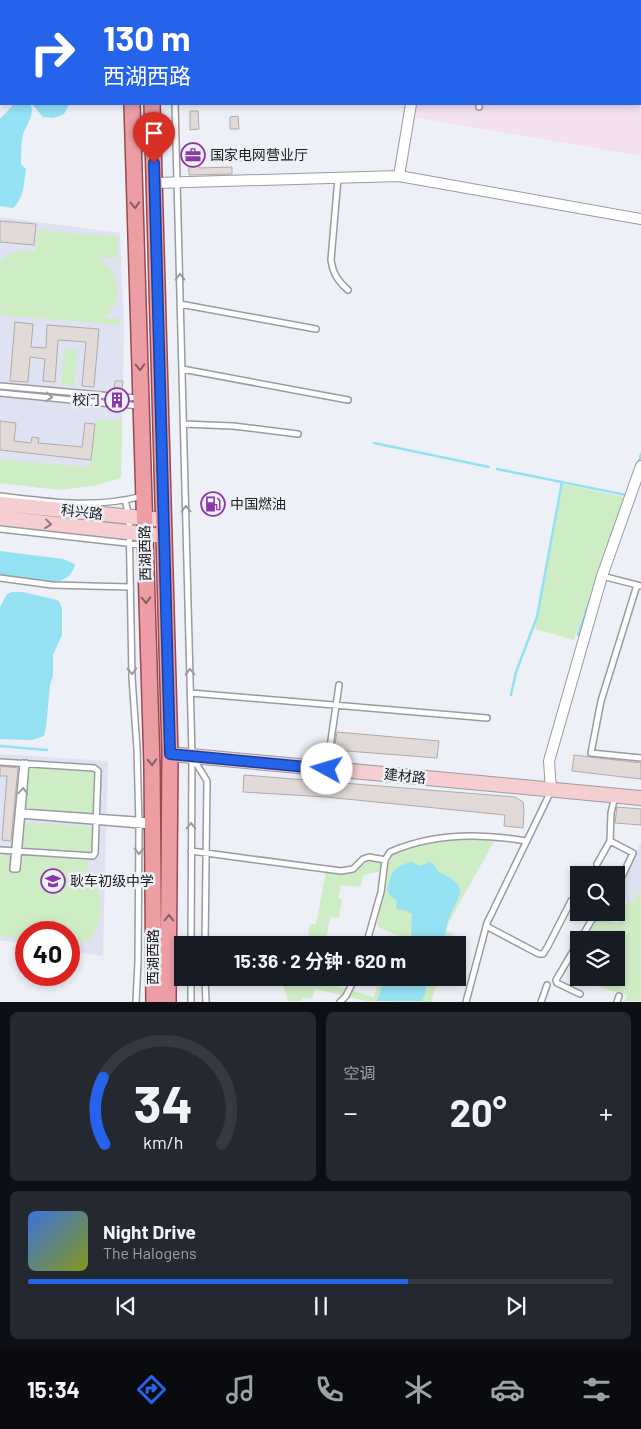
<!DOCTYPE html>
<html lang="zh">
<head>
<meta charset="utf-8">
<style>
	body { margin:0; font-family:Barlow,"Noto Sans SC",sans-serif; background:#242831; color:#f1f3f6; height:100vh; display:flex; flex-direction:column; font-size:19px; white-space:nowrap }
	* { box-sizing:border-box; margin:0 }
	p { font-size:16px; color:#9ea1a6 }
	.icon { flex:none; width:28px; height:28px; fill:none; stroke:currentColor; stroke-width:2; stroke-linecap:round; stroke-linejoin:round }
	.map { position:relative; height:1002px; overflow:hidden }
	.sheet { display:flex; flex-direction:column; gap:10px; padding:10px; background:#0d0f14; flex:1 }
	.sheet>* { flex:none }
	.guide { position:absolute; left:0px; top:0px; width:641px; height:105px; box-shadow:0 2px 8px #0003; background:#2563eb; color:#fff; overflow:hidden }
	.controls { position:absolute; left:570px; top:866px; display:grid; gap:10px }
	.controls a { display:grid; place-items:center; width:55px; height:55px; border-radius:0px; background:#171b24; box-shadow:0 2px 8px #0003; font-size:25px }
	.speed { position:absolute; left:15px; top:921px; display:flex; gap:10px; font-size:25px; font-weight:700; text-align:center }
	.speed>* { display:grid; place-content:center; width:65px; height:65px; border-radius:50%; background:#171b24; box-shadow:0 2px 8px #0003; line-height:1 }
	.speed .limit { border:8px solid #d22; background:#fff; color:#111 }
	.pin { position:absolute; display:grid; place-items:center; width:42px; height:42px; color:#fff; margin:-51px -21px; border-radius:50% 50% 50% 0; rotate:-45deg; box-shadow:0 0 5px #0007 }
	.pin .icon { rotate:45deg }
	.me { position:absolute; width:55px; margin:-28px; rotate:276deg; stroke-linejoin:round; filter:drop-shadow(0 0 4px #0008) }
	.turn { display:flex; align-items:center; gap:18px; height:105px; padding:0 20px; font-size:22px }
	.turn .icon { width:65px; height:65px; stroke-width:2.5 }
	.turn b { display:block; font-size:35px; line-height:42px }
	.big { font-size:38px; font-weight:700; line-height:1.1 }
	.sheet .card { flex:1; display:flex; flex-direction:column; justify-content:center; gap:8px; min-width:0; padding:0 18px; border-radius:8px; background:#242831 }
	.sheet .dial { align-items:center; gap:0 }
	.dial svg { height:130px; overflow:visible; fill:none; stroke:#363941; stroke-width:7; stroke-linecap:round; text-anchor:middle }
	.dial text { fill:#f1f3f6; stroke:none }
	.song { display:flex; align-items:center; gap:15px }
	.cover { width:60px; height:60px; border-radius:8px; background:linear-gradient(135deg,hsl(220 70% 55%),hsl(70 70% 35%)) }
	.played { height:5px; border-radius:2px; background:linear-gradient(90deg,#2563eb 65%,#363941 65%) }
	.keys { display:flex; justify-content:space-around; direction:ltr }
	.heat { display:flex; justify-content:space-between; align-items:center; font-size:28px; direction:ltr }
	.sheet .tiles { flex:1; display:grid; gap:10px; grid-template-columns:1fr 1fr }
	.card:last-child { grid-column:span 2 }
	.trip { position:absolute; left:174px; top:936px; width:292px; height:50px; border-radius:0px; background:#171b24; box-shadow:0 2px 8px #0003; font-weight:700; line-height:50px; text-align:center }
	.menu { display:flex; height:80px; justify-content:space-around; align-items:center; background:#090b0e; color:#9ea1a6 }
	.menu .icon { width:35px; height:35px }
	.menu .active { color:#2563eb }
	.menu b { font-size:22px; color:#f1f3f6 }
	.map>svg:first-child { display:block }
	.industrial { fill:#f3e0f0 }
	.built { fill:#dfe2f0 }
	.green { fill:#cfedc5 }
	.water { fill:#93e1f3 }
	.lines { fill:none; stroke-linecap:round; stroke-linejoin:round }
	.stream { stroke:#93e1f3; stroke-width:2.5 }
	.building { fill:#e2dad9; stroke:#b2aaa9 }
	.lane-casing { stroke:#999ba1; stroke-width:8 }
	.street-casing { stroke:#999ba1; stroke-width:12 }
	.secondary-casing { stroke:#999ba1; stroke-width:16 }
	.primary-casing { stroke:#9d4850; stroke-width:18 }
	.lane { stroke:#fff; stroke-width:5 }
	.street { stroke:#fff; stroke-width:10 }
	.secondary { stroke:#f6ced2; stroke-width:14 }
	.primary { stroke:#ed9ea5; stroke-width:15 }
	.oneway { stroke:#865f64 }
	.oneway2 { stroke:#9b9b9c }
	.oneway3 { stroke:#8b777a }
	.route-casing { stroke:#184099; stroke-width:12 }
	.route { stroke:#2563eb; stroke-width:9 }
	.labels { text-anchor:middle; stroke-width:5; stroke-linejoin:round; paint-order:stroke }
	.poi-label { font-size:14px; fill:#202022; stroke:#eef0f7; text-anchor:start }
	.street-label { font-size:14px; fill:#202022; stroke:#eef0f7 }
</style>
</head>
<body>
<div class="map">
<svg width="641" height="1002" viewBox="0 0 641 1002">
	<rect width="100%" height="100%" fill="#eef0f7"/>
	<path class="industrial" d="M640,38l1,118 -227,-39 2,-13h224z"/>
	<path class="built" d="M0,217l120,16 4,93 -3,152 -25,7 -36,5 -60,-7z
		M0,754l108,7 -5,195 -34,-5v-19h-43v12l-26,-4z
		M641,842v50h-2l-6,12 -17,-8z"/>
	<path class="green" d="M37,230l81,7 -1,21 -19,-1c22,15 27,43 6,61l16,1v6l-120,-10v-6h3l-3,-5v-42c10,-13 20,-11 35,-10z
		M64,349l13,1 -3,36 -13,-1z
		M96,420h26l-1,58 -25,7 -36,5 -60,-7v-23l90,7z
		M563,484l61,13 -50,143 -39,-11z
		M29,766l67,5 -3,42 -67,-4z
		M25,822l69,5 -2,26 -69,-4z
		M477,838l18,2 -46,82 -3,9 7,3 -4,11h-47l1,-3 -2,-5 -21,-9 -3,-4 12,-62 4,-7 11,-5 51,-11z
		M0,853l12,1 -1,16 10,1 1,-17 67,6 -1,11 -3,7c3,2 7,4 10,7 10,12 6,41 -4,53 -5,5 -15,6 -22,5v-11h-43v7l-26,-3z
		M370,860l10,3 2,5 -4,4 -15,3 -2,12 -20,-2 -3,13 4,2 -3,18 -9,-1 -5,28h-18l3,-21h6l10,-52 15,2 11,-2z
		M639,891l2,1v109h-16l2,-6 -28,-8 5,-9h12v-24l4,-7 -4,-2v-5h-9l-18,-9 11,-14 18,7 9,-23 6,3z
		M302,978h12v2l60,17 6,-19h59l-8,24 -65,-1 -51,-12 -3,10 -9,-1 -1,3h-14l-6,-19h20z"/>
	<path class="water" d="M14,104h16c6,11 -4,20 -7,31 -2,9 -2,20 -2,29l5,5c-2,13 -2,30 -13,39l-13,-2v-87z
		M32,104h37l-5,10 -10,4 -11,-1z
		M0,551l63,8 12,5c-1,8 -7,14 -15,17 -9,3 -49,-3 -60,-6z
		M12,592h11l30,7 6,2 3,7v27l-9,20v21l-3,9 -4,43 -2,8 -12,4 -32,-1v-132l7,-13z
		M413,862c5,5 10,4 16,0 5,1 7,5 8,9 38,18 20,22 11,50 -3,8 -2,16 -5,24h-35l3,-6 1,-25 -8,-4 -6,-1 -2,-2 1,-6 -6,-4 -4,-7c4,-18 7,-25 26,-28z
		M385,978h40c2,9 1,15 -3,23h-45z"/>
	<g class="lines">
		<path class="stream" d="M45,0h1
			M374,443l115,24
			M638,464l3,-10
			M497,469l129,26
			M578,635l13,-39
			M511,695l5,-23 21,-55 25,-135
			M0,746l47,4"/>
	</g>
	<path class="building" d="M190,111h8l1,18 -9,1z
		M238,116l1,13h-9v-12z
		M188,143h10l1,25 33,-1v7l-43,1z
		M238,154h16v7h-16z
		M0,221l36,3 -2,21 -34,-3z
		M15,322l18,2 -2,23 15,1 1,-23 52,4 -5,58 -12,-1 4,-44 -28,-2 -3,42 -12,-1 2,-22 -15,-2 -2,25 -18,-1z
		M115,381h8l-1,9h-1l-1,3 -3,2 1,5 -2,1 -2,-1 2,-4 -2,-4z
		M0,421l16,2 -2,18 17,2 1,-6 7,1 -1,5 44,4 3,-24 10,1 -4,36 -91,-10z
		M337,732l102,9 -2,17 -103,-8z
		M574,755l67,8v16l-69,-8z
		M0,766l18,2 -7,73 -9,-1 5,-64h-7z
		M244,775l271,22 8,5 1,8 -1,18 -19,-2 1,-11 -179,-18 -83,-5z
		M617,807l24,2v16l-26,-2z"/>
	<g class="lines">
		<g class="lane-casing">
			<path id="lane" d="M171,0v1
				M401,0l7,1
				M243,1v-1
				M340,1v-1
				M589,1v-1
				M608,1v-1
				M175,104l17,652 -1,189
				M479,107v-3
				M338,178l-7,82c2,14 7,21 17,30
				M180,304l136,25
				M182,369l166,31
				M0,386l112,10
				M0,393l113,11
				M121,397l19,1
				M120,404l20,2
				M183,424l50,2 65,8
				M0,496c50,6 93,13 143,0
				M125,500l4,16 3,161 5,72 2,76 -1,137 -2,40
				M0,529l144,16
				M602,576l39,10
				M0,578l52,7 77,2
				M637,585l-36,116 -10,52 50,5
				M191,693l296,25
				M193,758l14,23 -2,164
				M0,762l94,6 4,3 -3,82 -2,3 -93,-6
				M23,763l-10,106h4l9,-106
				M327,768l12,-83
				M615,796l-4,17 -1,28 23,12 -17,36
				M19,814l3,-2 128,9
				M21,815l131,11
				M191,851l150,20 12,-2 10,-10 6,-2 16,3
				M597,864l13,-23
				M486,926l53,28h4l5,-8 23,-45
				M580,940l11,-19 8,-9
				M579,941l-23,39 1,3 23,11
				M366,945l15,-53 4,-32 5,-8c43,-19 91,-19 136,-11
				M205,978l1,24
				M191,1002v-24
				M340,1002l6,-6 9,-18
				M466,1002l21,-79 64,-132
				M541,1002l6,-17
				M617,1002l2,-6"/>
		</g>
		<g class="street-casing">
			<path id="street" d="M480,0l7,1
				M427,1l1,-1
				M640,28l1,1
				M399,176l12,-72
				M155,183l244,-7 242,43
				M551,790l-2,-29 53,-185 39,-110"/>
		</g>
		<g class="secondary-casing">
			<path id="secondary" d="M118,0l3,1
				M138,0l1,1
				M0,504l164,16
				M0,518l163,18
				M170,754l471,44"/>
		</g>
		<g class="primary-casing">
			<path id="primary" d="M129,0v1
				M150,1v-1
				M132,104l20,662 2,236
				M152,104l18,650 -2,248"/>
		</g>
		<use href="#lane" class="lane"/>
		<use href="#street" class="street"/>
		<use href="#secondary" class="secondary"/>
		<use href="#primary" class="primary"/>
	</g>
	<defs><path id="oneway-chevron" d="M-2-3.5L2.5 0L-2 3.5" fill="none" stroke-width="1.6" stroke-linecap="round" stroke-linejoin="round" transform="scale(1.25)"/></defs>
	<g class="oneway">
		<use href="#oneway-chevron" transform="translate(135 205) rotate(88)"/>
		<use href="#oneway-chevron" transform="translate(140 367) rotate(88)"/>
		<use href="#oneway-chevron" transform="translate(146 600) rotate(88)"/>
		<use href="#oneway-chevron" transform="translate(152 762) rotate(88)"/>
		<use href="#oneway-chevron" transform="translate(169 918) rotate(-89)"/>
	</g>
	<g class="oneway2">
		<use href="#oneway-chevron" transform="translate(180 277) rotate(-91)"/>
		<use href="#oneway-chevron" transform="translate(49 397) rotate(6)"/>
		<use href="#oneway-chevron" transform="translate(186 509) rotate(-92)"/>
		<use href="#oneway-chevron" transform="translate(132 671) rotate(88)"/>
		<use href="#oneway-chevron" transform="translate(190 672) rotate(-92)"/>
		<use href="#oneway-chevron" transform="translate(23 791) rotate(-86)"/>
		<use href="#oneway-chevron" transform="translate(191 826) rotate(-89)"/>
		<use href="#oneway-chevron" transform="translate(139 851) rotate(90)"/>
	</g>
	<use class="oneway3" href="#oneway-chevron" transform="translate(48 524) rotate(7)"/>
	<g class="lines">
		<g class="route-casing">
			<path id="route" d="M154,163l16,591 157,15"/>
		</g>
		<use href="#route" class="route"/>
	</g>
	<defs>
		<g id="office-ring" transform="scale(1.25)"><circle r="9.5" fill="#eef0f7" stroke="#8a38a7" stroke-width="1.5"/><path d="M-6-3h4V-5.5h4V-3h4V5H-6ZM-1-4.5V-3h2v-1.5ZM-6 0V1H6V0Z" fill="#8a38a7"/></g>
		<g id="building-ring" transform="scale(1.25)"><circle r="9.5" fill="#eef0f7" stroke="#8a38a7" stroke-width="1.5"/><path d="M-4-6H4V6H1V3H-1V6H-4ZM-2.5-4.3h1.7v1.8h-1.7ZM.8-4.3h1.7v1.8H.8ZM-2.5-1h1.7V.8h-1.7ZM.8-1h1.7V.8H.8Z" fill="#8a38a7"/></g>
		<g id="fuel-ring" transform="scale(1.25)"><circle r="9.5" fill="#eef0f7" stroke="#8a38a7" stroke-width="1.5"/><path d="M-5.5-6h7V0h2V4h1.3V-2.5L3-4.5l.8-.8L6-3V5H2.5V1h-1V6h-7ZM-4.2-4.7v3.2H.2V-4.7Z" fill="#8a38a7"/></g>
		<g id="school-ring" transform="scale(1.25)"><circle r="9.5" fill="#eef0f7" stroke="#8a38a7" stroke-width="1.5"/><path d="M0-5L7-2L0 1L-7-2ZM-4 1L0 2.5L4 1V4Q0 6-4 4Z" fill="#8a38a7"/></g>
	</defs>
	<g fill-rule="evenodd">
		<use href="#office-ring" x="193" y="155"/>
		<use href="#building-ring" x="117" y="400"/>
		<use href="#fuel-ring" x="213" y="504"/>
		<use href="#school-ring" x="53" y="881"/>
	</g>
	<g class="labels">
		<g class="poi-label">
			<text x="210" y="160">国家电网营业厅</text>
			<text x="100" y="405" text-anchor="end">校门</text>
			<text x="230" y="509">中国燃油</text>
			<text x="70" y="886">耿车初级中学</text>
		</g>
		<g class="street-label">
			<text transform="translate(82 512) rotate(6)" y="5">科兴路</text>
			<text transform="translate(145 553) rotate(-91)" y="5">西湖西路</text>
			<text transform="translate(405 776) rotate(6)" y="5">建材路</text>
			<text transform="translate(153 957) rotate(-90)" y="5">西湖西路</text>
		</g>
	</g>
</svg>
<div class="controls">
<a><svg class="icon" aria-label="search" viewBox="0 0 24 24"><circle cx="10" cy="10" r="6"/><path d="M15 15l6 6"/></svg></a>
<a><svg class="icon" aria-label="layers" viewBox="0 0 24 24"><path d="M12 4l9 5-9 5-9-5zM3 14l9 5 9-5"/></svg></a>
</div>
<div class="speed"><div class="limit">40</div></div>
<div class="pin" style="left:154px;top:163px;background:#d93025"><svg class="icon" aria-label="arrive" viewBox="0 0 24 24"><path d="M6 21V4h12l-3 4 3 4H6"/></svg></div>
<svg class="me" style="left:327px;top:769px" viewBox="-20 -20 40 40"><circle r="19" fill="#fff"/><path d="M0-13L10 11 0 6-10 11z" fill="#2563eb"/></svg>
<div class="trip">15:36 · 2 分钟 · 620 m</div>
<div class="guide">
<div class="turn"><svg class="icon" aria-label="right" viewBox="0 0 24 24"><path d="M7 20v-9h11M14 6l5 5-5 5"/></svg><div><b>130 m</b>西湖西路</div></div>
</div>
</div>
<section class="sheet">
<div class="tiles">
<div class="card dial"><svg viewBox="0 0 100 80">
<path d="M14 69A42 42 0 1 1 86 69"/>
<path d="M14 69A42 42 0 0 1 13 28" stroke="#2563eb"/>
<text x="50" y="56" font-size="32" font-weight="700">34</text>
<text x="50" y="72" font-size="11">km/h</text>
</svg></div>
<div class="card"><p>空调</p>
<div class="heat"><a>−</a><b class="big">20°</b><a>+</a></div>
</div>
<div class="card">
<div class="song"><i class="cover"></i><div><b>Night Drive</b><p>The Halogens</p></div></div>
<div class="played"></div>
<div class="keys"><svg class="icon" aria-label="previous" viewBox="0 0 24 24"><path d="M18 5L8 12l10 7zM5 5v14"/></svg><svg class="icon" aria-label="pause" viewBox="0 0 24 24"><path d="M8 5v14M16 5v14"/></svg><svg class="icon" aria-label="next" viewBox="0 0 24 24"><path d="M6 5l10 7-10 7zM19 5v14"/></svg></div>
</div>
</div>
</section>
<nav class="menu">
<b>15:34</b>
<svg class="icon active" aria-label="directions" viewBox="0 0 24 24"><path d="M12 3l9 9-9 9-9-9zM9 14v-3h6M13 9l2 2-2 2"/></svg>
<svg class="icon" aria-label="music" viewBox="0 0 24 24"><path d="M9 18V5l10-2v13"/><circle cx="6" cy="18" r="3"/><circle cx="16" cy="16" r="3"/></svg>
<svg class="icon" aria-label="phone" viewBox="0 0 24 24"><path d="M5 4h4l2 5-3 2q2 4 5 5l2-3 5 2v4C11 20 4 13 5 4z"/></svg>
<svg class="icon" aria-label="climate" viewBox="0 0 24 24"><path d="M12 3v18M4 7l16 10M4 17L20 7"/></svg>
<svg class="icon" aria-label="car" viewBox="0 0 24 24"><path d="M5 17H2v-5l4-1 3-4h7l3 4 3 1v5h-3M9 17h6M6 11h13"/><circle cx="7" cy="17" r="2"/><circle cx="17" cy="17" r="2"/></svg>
<svg class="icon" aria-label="filters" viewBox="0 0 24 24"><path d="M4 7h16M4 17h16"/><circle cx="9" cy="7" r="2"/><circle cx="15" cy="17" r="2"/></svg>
</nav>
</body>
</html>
